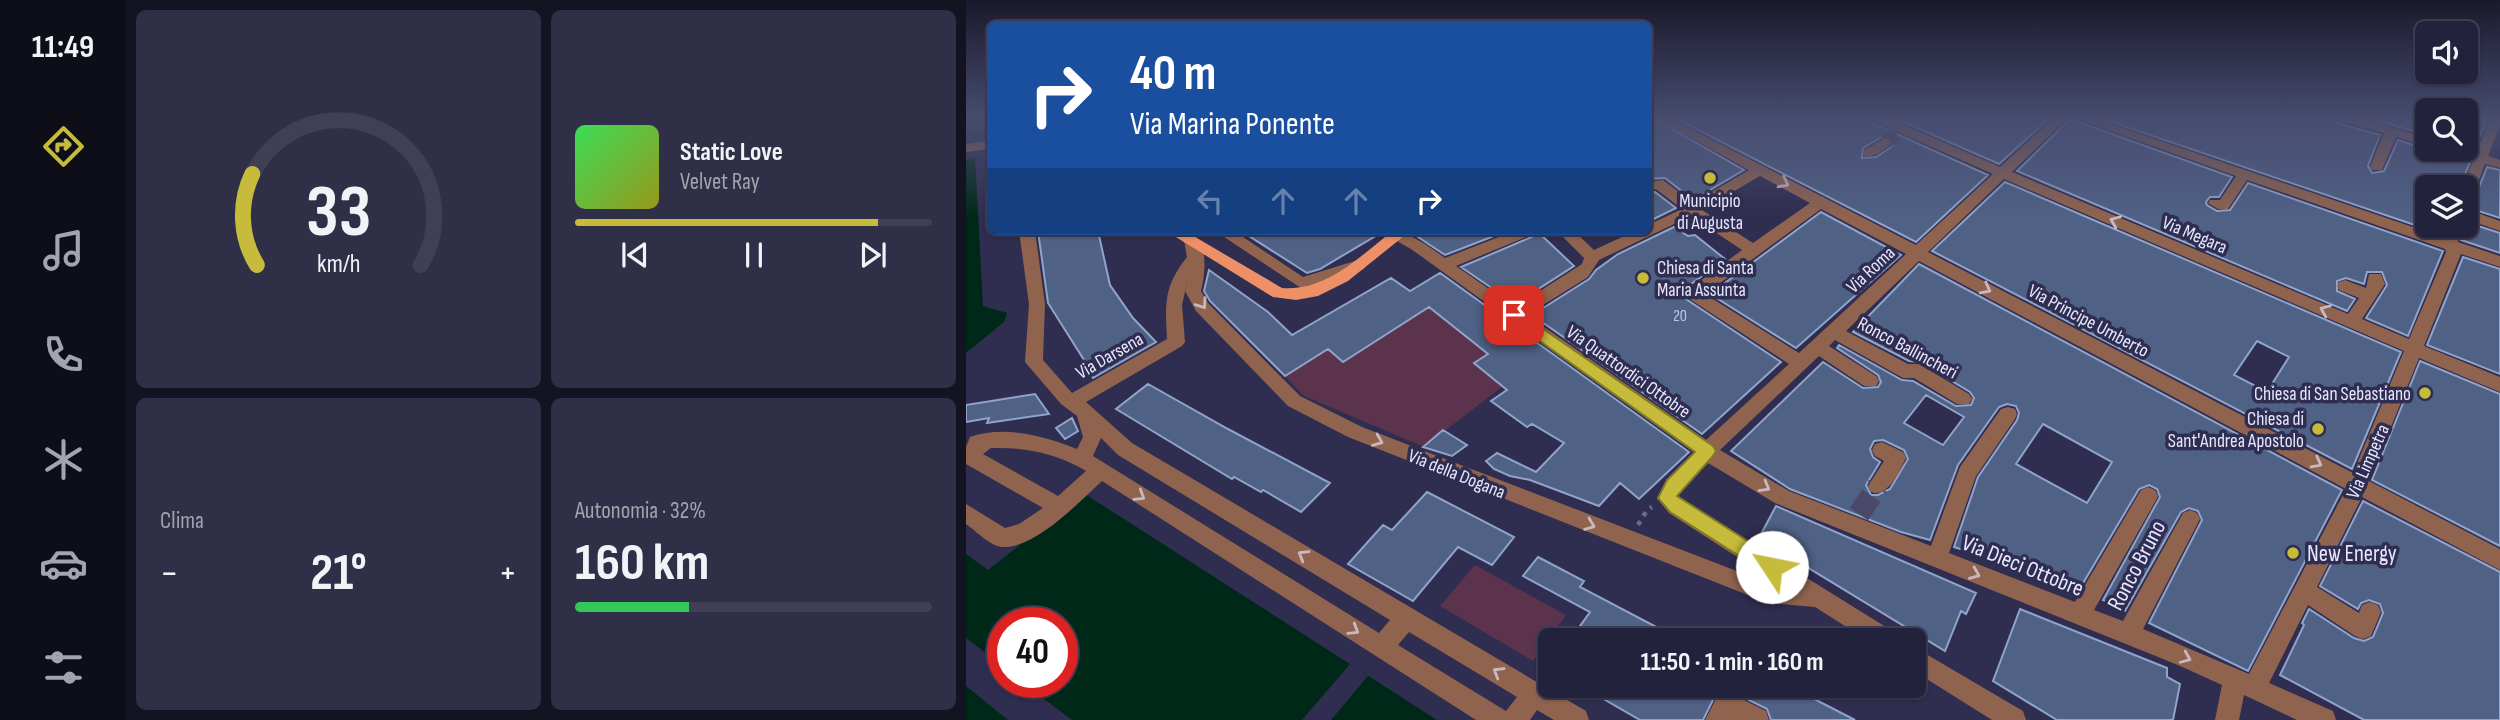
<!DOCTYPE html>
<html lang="it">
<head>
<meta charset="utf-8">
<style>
	body { margin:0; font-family:"Sofia Sans Condensed",sans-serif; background:#2f2f47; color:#f1f3f6; height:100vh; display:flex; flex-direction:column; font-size:26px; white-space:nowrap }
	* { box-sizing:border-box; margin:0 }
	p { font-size:23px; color:#a3a4af }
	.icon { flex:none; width:38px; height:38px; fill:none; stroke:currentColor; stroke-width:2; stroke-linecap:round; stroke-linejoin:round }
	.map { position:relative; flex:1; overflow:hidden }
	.sheet { display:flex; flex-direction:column; gap:10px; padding:10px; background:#131321; width:840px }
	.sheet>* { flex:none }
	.hud { position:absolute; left:21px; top:21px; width:665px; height:214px; border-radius:10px; box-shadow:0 2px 5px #0004,0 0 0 2px #403f56; background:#1a4fa0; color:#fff; overflow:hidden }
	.tools { position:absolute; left:1449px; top:21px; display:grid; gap:14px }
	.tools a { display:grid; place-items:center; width:63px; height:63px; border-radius:10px; background:#23223c; box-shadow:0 2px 5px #0004,0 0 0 2px #403f56; font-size:35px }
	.speed { position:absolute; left:21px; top:607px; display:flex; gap:14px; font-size:35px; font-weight:700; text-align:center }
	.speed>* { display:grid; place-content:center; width:91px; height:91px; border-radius:50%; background:#23223c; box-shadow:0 2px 5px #0004,0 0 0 2px #403f56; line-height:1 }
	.speed .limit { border:10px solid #d22; background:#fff; color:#111 }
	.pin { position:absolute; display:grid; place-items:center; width:60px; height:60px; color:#fff; margin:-30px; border-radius:14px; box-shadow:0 4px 10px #0006 }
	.me { position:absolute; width:77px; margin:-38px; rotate:304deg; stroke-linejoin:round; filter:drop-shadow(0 0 5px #0008) }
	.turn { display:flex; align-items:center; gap:24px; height:147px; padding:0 28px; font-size:32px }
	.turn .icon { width:91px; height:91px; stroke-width:2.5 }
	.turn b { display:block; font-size:49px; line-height:60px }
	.lanes { display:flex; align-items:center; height:66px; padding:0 28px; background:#0003; justify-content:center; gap:35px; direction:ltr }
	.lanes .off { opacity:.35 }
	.big { font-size:52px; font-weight:700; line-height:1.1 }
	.sheet .tile { flex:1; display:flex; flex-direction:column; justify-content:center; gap:10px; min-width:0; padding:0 24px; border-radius:10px; background:#2f2f47 }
	.sheet .dial { align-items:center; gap:0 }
	.dial svg { height:182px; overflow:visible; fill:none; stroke:#403f56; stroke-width:7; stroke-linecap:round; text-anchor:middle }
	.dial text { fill:#f1f3f6; stroke:none }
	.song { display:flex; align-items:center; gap:21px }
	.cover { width:84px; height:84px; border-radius:10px; background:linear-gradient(135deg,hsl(130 70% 55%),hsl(60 70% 35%)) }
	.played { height:7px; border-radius:4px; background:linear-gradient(90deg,#c7bb3c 85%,#403f56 85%) }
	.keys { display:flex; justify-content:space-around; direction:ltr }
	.heat { display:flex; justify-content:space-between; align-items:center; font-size:38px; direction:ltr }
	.charge { height:10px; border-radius:5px; background:linear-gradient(90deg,#34c759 32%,#403f56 0) }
	.sheet .tiles { flex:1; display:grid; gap:10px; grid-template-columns:repeat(2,1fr) }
	.trip { position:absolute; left:572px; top:628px; width:388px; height:70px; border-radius:10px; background:#23223c; box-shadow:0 2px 5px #0004,0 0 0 2px #403f56; font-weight:700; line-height:70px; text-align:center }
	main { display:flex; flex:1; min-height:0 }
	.menu { display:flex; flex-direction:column; width:126px; justify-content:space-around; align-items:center; background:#0e0e18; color:#a3a4af }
	.menu .icon { width:49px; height:49px }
	.menu .active { color:#c7bb3c }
	.menu b { font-size:32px; color:#f1f3f6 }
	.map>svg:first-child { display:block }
	.green { fill:#5c334c }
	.water { fill:#002819; fill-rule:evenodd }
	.pier { fill:#2f2d50 }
	.building { fill:#4f6185; stroke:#90a4cb; stroke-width:2; fill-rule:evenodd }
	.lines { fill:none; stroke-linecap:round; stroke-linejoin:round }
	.minor-tunnel-far1 { stroke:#4a496a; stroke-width:14; stroke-dasharray:14 7; stroke-linecap:butt }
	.minor-tunnel { stroke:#4a496a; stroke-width:22; stroke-dasharray:22 10; stroke-linecap:butt }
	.path { stroke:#6b6a89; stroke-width:4.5; stroke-dasharray:4.5 6; stroke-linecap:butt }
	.minor { fill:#90634f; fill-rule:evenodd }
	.major { fill:#ed9067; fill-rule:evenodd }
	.oneway { stroke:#c8b9c1 }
	.route { fill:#c7bb3c; stroke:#817a27; stroke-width:2 }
	.poi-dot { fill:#c7bb3c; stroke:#2f2d50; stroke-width:2.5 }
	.labels { text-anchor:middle; stroke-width:7; stroke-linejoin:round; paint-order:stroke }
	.number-label { font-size:16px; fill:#c0c6e0 }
	.poi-label { font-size:19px; fill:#e6e7fe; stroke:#2f2d50; text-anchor:end }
	.street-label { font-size:19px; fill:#e6e7fe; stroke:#2f2d50 }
	.near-poi-label { font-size:23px; fill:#e6e7fe; stroke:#2f2d50; text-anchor:start }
	.near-street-label { font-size:23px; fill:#e6e7fe; stroke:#2f2d50 }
</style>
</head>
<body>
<main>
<nav class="menu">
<b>11:49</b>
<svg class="icon active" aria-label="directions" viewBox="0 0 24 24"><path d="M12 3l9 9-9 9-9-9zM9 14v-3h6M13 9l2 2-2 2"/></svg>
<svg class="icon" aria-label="music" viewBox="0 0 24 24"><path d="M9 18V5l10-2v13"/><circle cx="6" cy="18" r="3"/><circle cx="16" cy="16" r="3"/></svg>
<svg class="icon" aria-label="phone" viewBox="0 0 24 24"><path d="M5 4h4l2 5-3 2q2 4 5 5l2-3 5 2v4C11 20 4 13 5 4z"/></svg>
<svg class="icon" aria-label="climate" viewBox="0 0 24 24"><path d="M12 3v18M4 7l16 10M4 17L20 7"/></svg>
<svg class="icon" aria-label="car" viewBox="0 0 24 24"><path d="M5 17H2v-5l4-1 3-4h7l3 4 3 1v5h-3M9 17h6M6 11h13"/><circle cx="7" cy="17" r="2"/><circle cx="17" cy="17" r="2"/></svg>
<svg class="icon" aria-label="filters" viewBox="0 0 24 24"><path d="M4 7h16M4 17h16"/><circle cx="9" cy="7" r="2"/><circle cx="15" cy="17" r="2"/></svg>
</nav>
<section class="sheet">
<div class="tiles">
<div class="tile dial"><svg viewBox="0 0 100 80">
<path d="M14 69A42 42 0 1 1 86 69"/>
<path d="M14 69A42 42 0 0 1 12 29" stroke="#c7bb3c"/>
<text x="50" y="56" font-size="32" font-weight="700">33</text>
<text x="50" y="72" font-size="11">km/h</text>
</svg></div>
<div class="tile">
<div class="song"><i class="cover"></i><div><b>Static Love</b><p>Velvet Ray</p></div></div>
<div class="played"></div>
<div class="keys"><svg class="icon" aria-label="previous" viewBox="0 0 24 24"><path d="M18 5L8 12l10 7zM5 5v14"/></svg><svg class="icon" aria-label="pause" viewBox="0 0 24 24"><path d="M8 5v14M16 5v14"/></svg><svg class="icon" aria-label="next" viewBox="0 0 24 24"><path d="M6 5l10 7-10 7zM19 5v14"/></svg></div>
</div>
<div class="tile"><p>Clima</p>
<div class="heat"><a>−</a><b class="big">21°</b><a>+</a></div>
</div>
<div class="tile"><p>Autonomia · 32%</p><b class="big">160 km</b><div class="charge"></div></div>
</div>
</section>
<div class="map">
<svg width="1534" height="720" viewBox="0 0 1534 720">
	<rect width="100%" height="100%" fill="#2f2d50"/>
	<path class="green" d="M463,307l59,47 -14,10 29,22 -79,61 -120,-51 -19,-20 43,-27 16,13z
		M509,565l91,50 -33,46 -93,-55z"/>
	<path class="water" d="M9,157l8,149 24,7 -3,9 -38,31v-193z
		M119,494l352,226h-471v-166l22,16zM37,623h59v59h-59z"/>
	<path class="pier" d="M0,638l37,28v16l20,1 49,37h-64l-42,-34z
		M384,664l18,12 -37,44h-29z"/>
	<path class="building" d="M682,117h3l93,53 -51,30 -28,-22 -17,1z
		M707,117h195l2,5 118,53 -72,67zM918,136l11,6 -4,5 -15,10 -14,1 1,-10z
		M926,117h159l-52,47z
		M1131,117h238l2,6 43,12 -12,31 4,7 12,-2 14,-31 72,23 -11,24h-32v39h17l-3,8z
		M1398,117h63v18z
		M1500,117h22l-14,33 -8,-3z
		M1104,119l162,58 -13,20h-9l-4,5 1,3 10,6 13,-1 18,-27 195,68 -35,85 -42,-18 21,-33 -5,-13h-15l-3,12 -18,-6 -9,3v10l18,8 -8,12 -330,-140z
		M1521,167l13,3v48l-34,-11v-4l9,-6z
		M1039,182l396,170 -49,117 -420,-218zM1291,341l32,16 -22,35 -33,-17z
		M689,192l21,16 -28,14v-28z
		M855,212l80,43 -105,93 -86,-54z
		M1500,222l34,11v20l-39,-13z
		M708,227l14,9 7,-1 30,24 -39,29 -2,5 2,6 95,63 -79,72 -170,-119 57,-36 7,-9 22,-16z
		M72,231h60l12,54 23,33 23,24 -63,36 -12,-16 3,-2 -36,-57z
		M275,231h135l3,3 -59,35 -13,4z
		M443,231h98l-62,24z
		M572,232l36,34 -59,38 -54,-37 73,-31z
		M1497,257l37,12v105l-73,-29z
		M953,264l423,226 -94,181 -99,-48 53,-103 -4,-9 -9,-3 -8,4 -56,99 -22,-11 57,-103 -3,-8 -8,-4 -10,4 -60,101 -35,-15 -90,-28 24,-70 39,-57 2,-7 -3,-7 -9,-2 -8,3 -41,58 -28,75 -29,-8 -111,-43 -59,-38 92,-89 40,26 15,-1 3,-5 -3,-7 -41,-27 2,-3 63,35 11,1 43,25 15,-1 3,-7 -4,-6 -50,-30 -11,-1 -56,-29zM960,395l38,22 -21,28 -39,-22zM1077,424l69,38 -25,41 -71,-39zM917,440l21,10 4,9 -18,30 -12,6h-7l-5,-10 14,-23 -7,-5 -3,-8 4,-8z
		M243,270l59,42 24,23 99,-57 19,13 30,-18 249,179 -50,47 -19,-16 -21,23 -69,-26 -20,-4 -16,-7 -8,-8 11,-8 39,19 28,-29 -32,-19 -5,3 -36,-26 16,-11 -33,-27 14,-9 -59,-47 -86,55 -15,-13 -43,27 -75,-75 -6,-10z
		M1454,361l80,33v152l-128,-66z
		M182,384l80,45 102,54 -29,29 -38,-22 -2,2 -27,-15 -2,2 -116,-70z
		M69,394l14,20 -62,9 2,-5 -23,4v-17z
		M106,418l6,13 -13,8 -9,-11z
		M477,430l24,15 -15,11 -29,-9z
		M461,492l87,45 -22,28 -34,-18 -45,54 -65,-37 35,-39 9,5z
		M1397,501l137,71v148h-136l-84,-45 24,-50 -2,-2 7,-14 45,29 10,3 9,-4 10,-24 -3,-9 -11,-4 -8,3 -3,6 -38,-23z
		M810,506l200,87 -10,21 -5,-3 -16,40 -186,-113z
		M572,557l46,24 -4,6 101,53h-111l20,-28 -67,-36z
		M1054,609l147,59v9l13,7 -7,36h-116l-64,-39z
		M615,686h208l66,34h-84l-4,-11 -40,-20 -11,5 -13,26h-63z"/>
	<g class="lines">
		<path class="minor-tunnel-far1" d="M919,142l13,-9"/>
		<path class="minor-tunnel" d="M893,514l19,-28"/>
		<path class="path" d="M672,525l9,-15 5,-3"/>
		<path class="minor" d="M687,117h15l248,128 77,-71 -122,-54 -1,-3h16l114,50 55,-50h13l-56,55 336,142 11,-16 -20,-8 -2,-4 2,-4 6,-2 21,8 3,-14h12l4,10 -23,35 47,20 37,-87 -1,-3 -198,-69 -19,29h-10l-10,-6 2,-3h10l16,-24 -164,-59h18l352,120 5,-11h14l-3,16 42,14v11l-39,-13 -37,92 76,31v15l-81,-34 -50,123 131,68v21l-138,-73 -45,90 42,26 3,-8 8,-3 8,3 3,7 -10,24 -8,3 -8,-3 -47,-31 -39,78 64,28 3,9h-39l-53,-25 -5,25h-24l7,-35 -44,-20 -403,-162 -67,-40 -27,28 -3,5 5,5 211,131 3,8h-30l-52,-33 -47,-4 -420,-166 -60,-31 -92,-95 -11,-20 3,-12 -6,26 3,37 -3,4 -96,56 46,41 454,268 3,9h-35l-17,-10 -7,10h-54l-374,-239c-23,21 -66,67 -99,66 -12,0 -27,-16 -37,-23v-20l39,24 14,-4 24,-16 -77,-44v-17l4,-10c35,-12 74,-1 107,12l6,-12 -6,-21 -16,-12 -36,-42 4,-58 -10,-73h16l10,73 -2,56 29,33 95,-54c-2,-36 -3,-53 20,-82l-3,-17 8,-5c17,5 13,42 9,56l7,12 92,93 62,31 406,156 11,1 -110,-71 -12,-15 10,-19 27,-27 -283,-203 -23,-13 8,-5c19,5 34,16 49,27l69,-27h22l-3,3 -77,32 59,41 67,-43 2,-6 -27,-27h17l20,19 41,-19h13v-6l34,-16 -26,-20 -8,2v-9l15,-2 30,23 56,-33zM794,176l50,27 -57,40 -51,-33zM1038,179l400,172 -51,122 -425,-221zM855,209l85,45 -107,99 -94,-59zM725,216l51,34 -54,40 -2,4 2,4 101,66 -83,76 -179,-125 61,-38 11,-17zM953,261l427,228 -97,185 -106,-45 57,-110 -3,-6 -7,-3 -7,3 -60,108 -29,-11 61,-108 3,-6 -3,-6 -7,-3 -7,3 -66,112 -126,-49 27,-77 39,-57 2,-5 -2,-5 -7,-2 -7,2 -41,58 -29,79 -142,-55 -69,-41 99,-94 45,30h12l3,-5 -3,-5 -47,-30 6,-6 68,38h11l43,26h12l3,-5 -3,-5 -50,-30h-11l-62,-33zM135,438l17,17 272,165 -11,13 -286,-177zM25,448c34,-1 66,5 95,23l-28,25 -75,-42zM443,632l108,65 -11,14 -108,-66z
			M1371,117h19l71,21v8l-31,-9 -14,33h-10l-2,-3 14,-34 -46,-13z
			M1525,117h9v9l-12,30 12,4v8l-15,-4 -12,32 -7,4v-13h-4l11,-26 -32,-12h21l14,4z
			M919,138l7,4c-7,8 -18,16 -28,14v-6z
			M24,141v8l-24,3v-8z
			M1500,209l34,12v10l-34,-12z
			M249,231h19l69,46 55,-17 8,5 -2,4 -63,19z
			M916,442l21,10 3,6c-7,14 -18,40 -35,34l-3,-6 16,-25 -9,-5 -3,-6 3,-6z
			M948,647l109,64 3,9h-34l-78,-49z
			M760,691l40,20 3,9h-64l13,-25z"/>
		<path class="major" d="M200,231h19l97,57c42,3 73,-27 103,-51l-6,-6h20l5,5 -56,45 -30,15 -22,4 -23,-3z"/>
	</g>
	<defs><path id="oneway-chevron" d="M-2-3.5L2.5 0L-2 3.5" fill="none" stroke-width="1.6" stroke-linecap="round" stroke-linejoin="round" transform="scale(1.75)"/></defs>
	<g class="oneway">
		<use href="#oneway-chevron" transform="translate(818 183) rotate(28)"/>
		<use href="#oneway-chevron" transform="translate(1149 221) rotate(-157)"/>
		<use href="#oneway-chevron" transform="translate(1020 289) rotate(28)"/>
		<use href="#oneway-chevron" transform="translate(236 304) rotate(55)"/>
		<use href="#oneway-chevron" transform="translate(1359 310) rotate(-157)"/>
		<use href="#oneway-chevron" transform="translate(412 441) rotate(22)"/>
		<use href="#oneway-chevron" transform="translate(1351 463) rotate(28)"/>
		<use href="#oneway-chevron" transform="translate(799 487) rotate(30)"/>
		<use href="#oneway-chevron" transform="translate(174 496) rotate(32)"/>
		<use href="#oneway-chevron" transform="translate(624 525) rotate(21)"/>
		<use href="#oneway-chevron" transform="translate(337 555) rotate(-149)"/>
		<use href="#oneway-chevron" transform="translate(1009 574) rotate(22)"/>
		<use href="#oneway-chevron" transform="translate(388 630) rotate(32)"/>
		<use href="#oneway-chevron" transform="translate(1220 658) rotate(23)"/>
		<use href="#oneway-chevron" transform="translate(532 672) rotate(-149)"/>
	</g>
	<linearGradient id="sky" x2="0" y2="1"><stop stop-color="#1a192c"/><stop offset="0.54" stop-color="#474c6f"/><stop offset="1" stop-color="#474c6f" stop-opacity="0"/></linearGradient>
	<rect width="1534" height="217" fill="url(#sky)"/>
	<path class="route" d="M548,309l199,137 3,5 -3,5 -36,40 102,65 3,6 -3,6 -7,3 -6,-3 -96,-61 -12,-14 9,-18 28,-28 -186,-133 -2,-4 2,-4z"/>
	<g class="poi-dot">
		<circle cx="744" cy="178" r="7"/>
		<circle cx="677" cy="278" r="7"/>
		<circle cx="1459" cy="393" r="7"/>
		<circle cx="1352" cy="429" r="7"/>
		<circle cx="1327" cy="553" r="7"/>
	</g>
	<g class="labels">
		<g class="number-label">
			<text x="714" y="321">20</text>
		</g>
		<g class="poi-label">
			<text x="744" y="207" text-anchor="middle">Municipio<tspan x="744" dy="22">di Augusta</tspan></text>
			<text x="691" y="274" text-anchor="start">Chiesa di Santa<tspan x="691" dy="22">Maria Assunta</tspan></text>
			<text x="1445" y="400">Chiesa di San Sebastiano</text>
			<text x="1338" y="425">Chiesa di<tspan x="1338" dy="22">Sant'Andrea Apostolo</tspan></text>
		</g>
		<g class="street-label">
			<text transform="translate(1229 234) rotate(23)" y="7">Via Megara</text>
			<text transform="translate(904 269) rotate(-43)" y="7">Via Roma</text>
			<text transform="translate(1123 320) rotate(28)" y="7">Via Principe Umberto</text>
			<text transform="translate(942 347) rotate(28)" y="7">Ronco Ballincheri</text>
			<text transform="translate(143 355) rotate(-30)" y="7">Via Darsena</text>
			<text transform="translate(663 371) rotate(35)" y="7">Via Quattordici Ottobre</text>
			<text transform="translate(1401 461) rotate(-66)" y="7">Via Limpetra</text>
			<text transform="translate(491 473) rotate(22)" y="7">Via della Dogana</text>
		</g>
		<g class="near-poi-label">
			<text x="1341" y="561">New Energy</text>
		</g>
		<g class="near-street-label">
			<text transform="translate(1057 565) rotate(22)" y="8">Via Dieci Ottobre</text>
			<text transform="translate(1170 565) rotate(-62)" y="8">Ronco Bruno</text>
		</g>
	</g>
</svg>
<div class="tools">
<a><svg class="icon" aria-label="sound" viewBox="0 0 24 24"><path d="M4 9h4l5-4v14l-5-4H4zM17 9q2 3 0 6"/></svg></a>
<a><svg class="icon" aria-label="search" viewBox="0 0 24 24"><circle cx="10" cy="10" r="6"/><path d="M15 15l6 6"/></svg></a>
<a><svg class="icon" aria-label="layers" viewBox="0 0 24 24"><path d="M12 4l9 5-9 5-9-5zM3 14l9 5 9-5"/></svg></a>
</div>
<div class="speed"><div class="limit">40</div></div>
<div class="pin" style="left:548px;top:315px;background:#d93025"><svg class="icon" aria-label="arrive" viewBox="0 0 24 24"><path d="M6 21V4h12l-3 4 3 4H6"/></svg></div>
<svg class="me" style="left:806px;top:567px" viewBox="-20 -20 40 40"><circle r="19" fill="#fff"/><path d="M0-13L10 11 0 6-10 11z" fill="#c7bb3c"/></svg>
<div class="trip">11:50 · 1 min · 160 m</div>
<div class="hud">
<div class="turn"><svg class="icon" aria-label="right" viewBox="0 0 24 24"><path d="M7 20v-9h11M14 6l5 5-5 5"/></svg><div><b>40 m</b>Via Marina Ponente</div></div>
<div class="lanes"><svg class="icon off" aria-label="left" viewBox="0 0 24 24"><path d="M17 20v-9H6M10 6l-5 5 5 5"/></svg><svg class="icon off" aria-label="ahead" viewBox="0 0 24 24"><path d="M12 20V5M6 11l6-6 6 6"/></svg><svg class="icon off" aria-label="ahead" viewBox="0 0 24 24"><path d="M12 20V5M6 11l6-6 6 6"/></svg><svg class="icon" aria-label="right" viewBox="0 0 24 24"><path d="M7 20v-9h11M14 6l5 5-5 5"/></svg></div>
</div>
</div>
</main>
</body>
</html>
